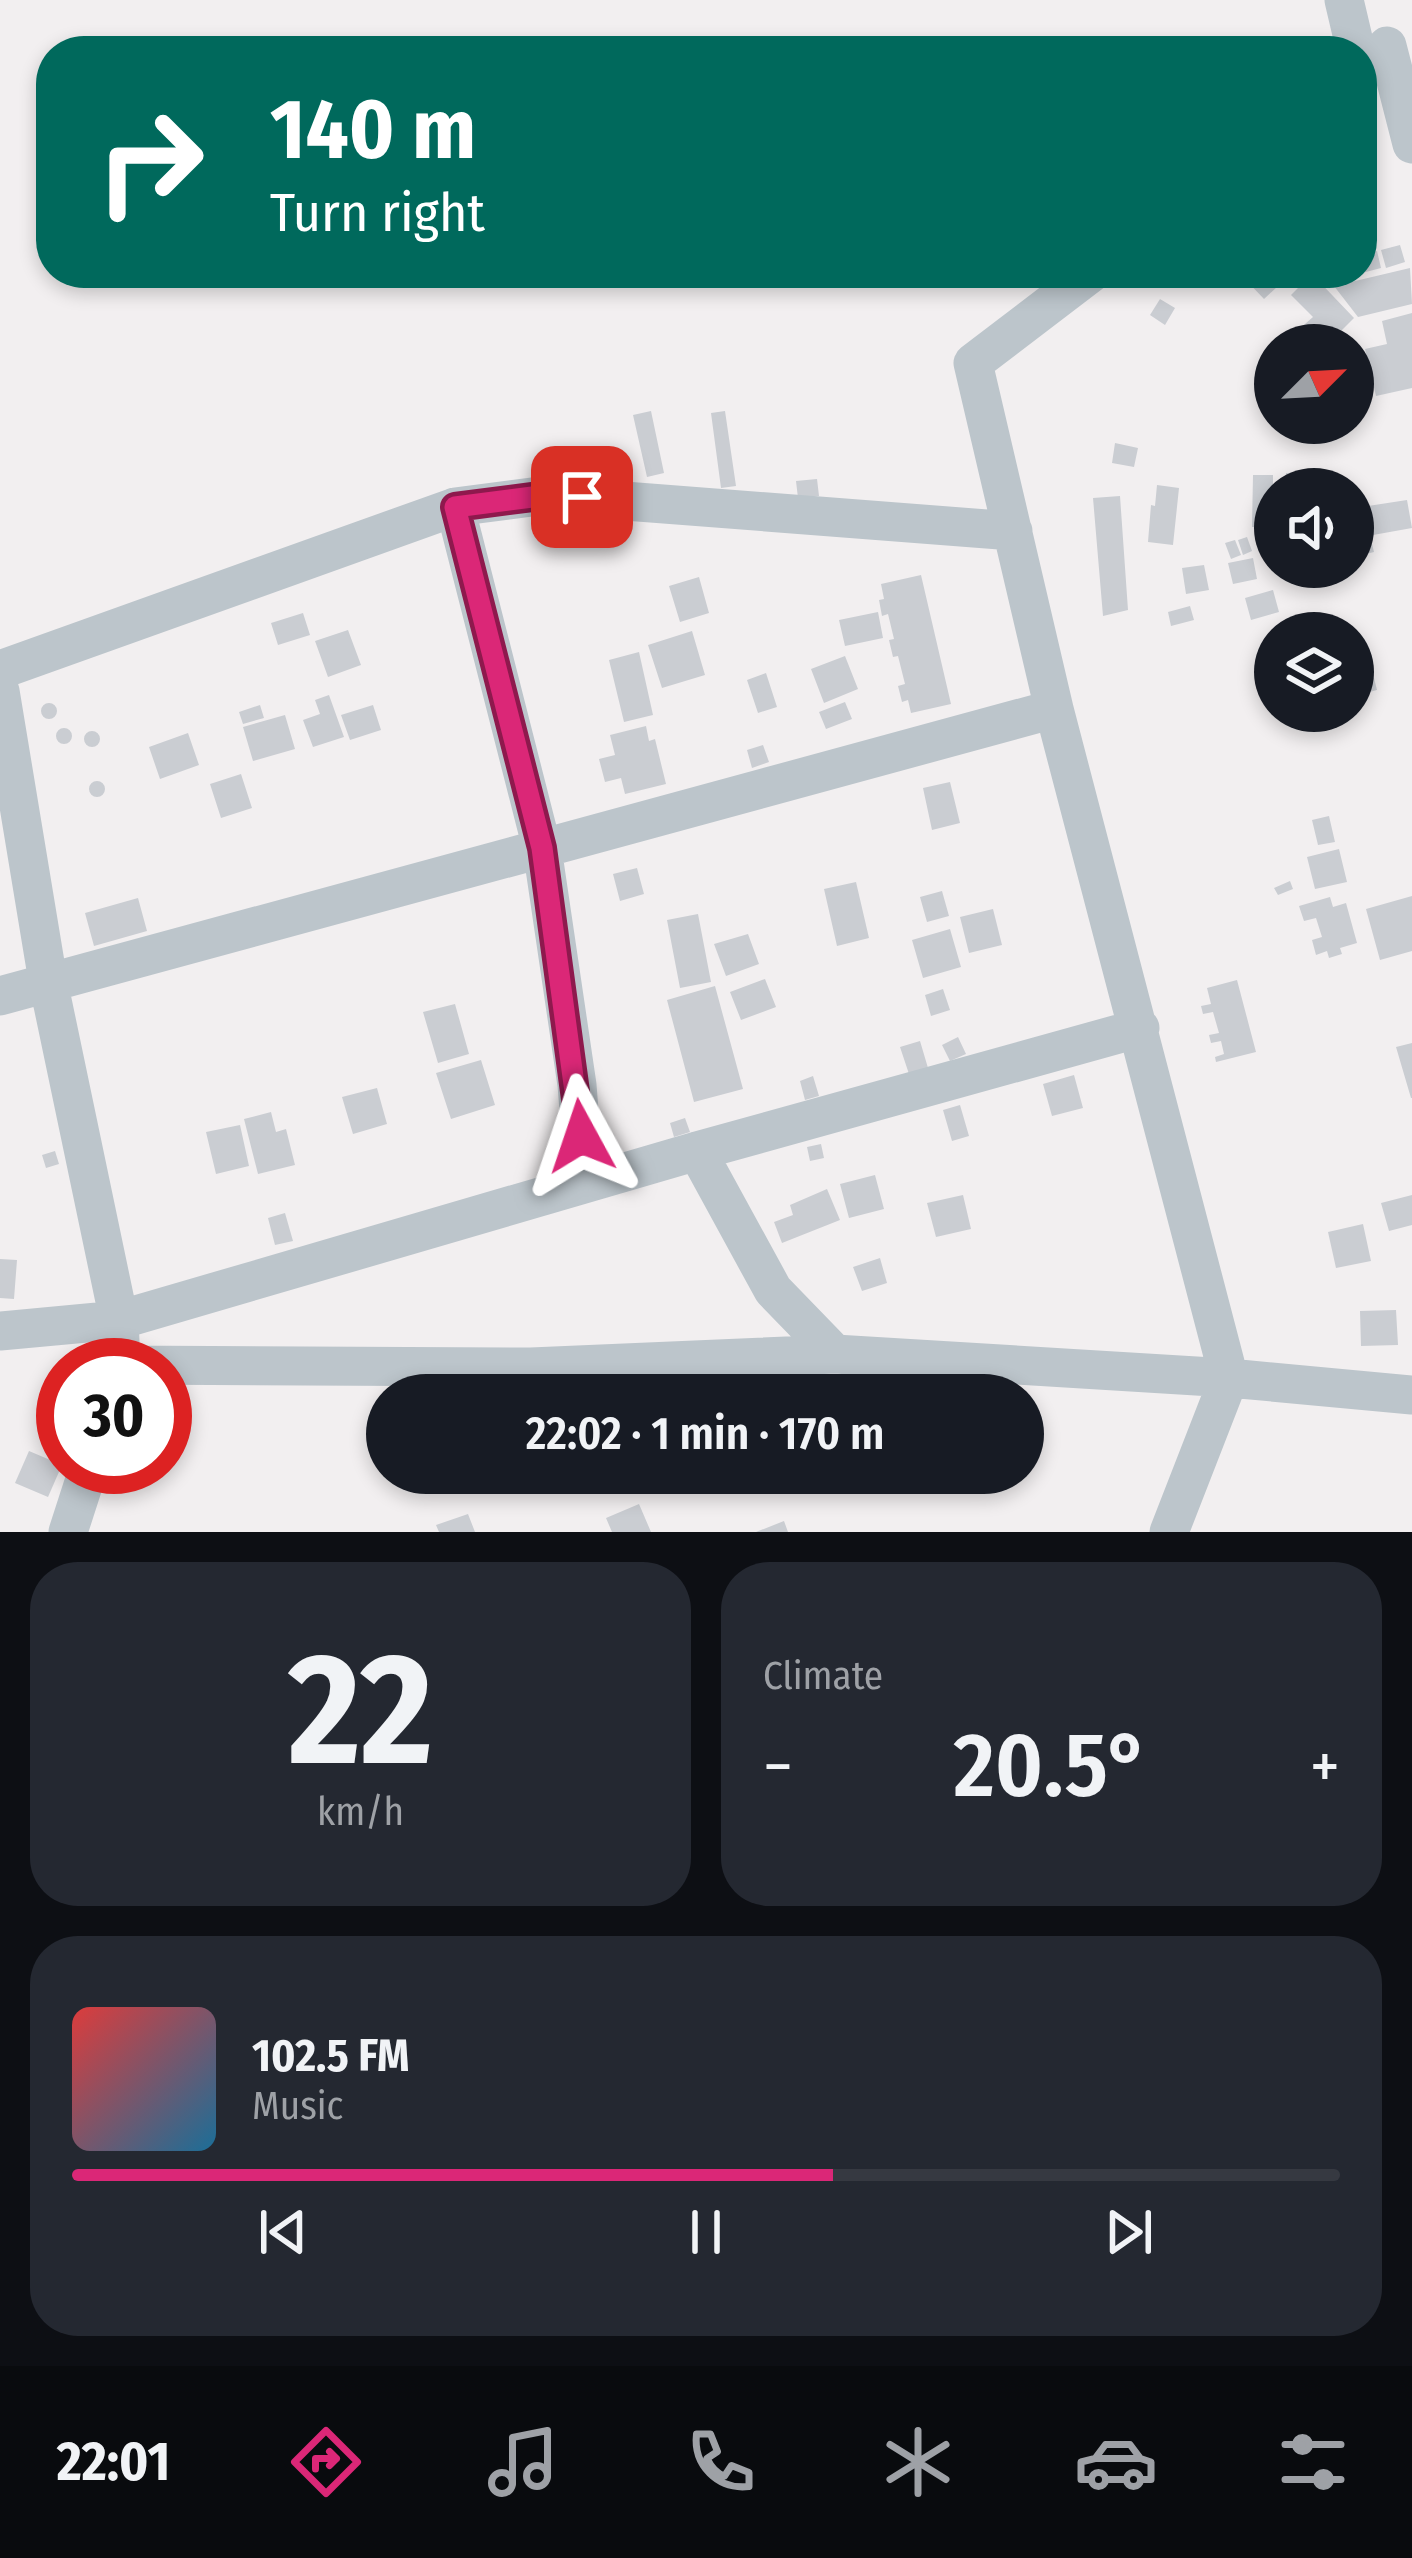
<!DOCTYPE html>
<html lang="en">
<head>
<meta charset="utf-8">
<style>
	body { margin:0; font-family:"Fira Sans Condensed",sans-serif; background:#242831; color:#f1f3f6; height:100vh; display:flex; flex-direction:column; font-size:45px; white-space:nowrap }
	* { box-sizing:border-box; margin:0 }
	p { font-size:39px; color:#9ea1a6 }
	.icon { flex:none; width:66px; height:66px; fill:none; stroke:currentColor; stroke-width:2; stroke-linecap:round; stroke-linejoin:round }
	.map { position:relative; height:1532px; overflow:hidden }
	.sheet { display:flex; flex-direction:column; gap:30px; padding:30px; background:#0d0f14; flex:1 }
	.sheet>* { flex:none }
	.guide { position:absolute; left:36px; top:36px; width:1341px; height:252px; border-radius:48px; box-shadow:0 6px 18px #0003; background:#00695c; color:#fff; overflow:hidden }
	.needle { width:78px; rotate:66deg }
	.controls { position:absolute; left:1254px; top:324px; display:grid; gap:24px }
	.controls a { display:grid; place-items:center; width:120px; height:120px; border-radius:50%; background:#171b24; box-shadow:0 6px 18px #0003; font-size:60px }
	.speed { position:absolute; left:36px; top:1338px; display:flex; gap:24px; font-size:60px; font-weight:700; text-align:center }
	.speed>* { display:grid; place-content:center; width:156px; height:156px; border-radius:50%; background:#171b24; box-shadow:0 6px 18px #0003; line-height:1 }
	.speed .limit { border:18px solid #d22; background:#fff; color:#111 }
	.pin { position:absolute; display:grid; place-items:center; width:102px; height:102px; color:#fff; margin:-51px; border-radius:24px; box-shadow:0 6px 18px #0006 }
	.me { position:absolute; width:132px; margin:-66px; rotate:355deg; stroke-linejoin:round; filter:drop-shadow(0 0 9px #0008) }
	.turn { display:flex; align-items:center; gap:42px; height:252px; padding:0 36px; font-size:54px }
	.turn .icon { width:156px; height:156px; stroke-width:2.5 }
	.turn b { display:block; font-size:84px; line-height:102px }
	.big { font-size:90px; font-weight:600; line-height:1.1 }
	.sheet .card { flex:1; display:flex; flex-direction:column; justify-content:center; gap:18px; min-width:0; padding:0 42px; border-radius:48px; background:#242831 }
	.sheet .dial { align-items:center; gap:0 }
	.dial b { font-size:156px; line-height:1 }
	.song { display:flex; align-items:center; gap:36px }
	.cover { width:144px; height:144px; border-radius:18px; background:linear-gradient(135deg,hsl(0 70% 55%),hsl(200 70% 35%)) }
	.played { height:12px; border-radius:6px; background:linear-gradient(90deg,#db2777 60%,#363941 60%) }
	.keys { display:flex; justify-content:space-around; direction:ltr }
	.heat { display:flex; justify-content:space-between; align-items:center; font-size:66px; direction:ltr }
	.sheet .tiles { flex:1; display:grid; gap:30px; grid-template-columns:1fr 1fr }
	.card:last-child { grid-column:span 2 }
	.trip { position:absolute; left:366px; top:1374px; width:678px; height:120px; border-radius:60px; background:#171b24; box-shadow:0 6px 18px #0003; font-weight:600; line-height:120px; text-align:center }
	.tab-bar { display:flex; height:192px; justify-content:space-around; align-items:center; background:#090b0e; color:#9ea1a6 }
	.tab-bar .icon { width:84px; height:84px }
	.tab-bar .active { color:#db2777 }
	.tab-bar b { font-size:54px; color:#f1f3f6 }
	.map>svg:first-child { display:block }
	.building { fill:#cacdd2 }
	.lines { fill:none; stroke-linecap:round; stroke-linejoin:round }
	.minor { stroke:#bcc5cb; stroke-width:39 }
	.route-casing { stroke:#8e194d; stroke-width:30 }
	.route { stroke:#db2777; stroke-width:21 }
</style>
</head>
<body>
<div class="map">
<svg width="1412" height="1532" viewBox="0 0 1412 1532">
	<rect width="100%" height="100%" fill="#f2eff0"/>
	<path class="building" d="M1400,245l5,17 -19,6 -5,-18z
		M1377,251l4,17 -19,5v-17z
		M1410,268l2,36 -54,13 -24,-31z
		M1247,273h45l-28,26 -21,-22z
		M1312,274l42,44 -27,27h-16l-14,-14 16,-14 -22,-22z
		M1160,299l15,9 -10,17 -15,-10z
		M1412,313v75l-36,8 -11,-47 22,-5 -5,-23z
		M651,411l13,62 -17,4 -14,-62z
		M725,411l11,75 -15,2 -10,-75z
		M1115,443l23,5 -4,19 -22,-4z
		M1286,473l29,2v14h-30z
		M1253,475h20v52h-21z
		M817,479l2,17 -21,2 -2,-17z
		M1157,485l22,3 -6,57 -25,-3 3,-37 4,1z
		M1120,496l8,114 -25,6 -10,-118z
		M1407,500l5,28 -39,7 -5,-29z
		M1366,520l8,32 -21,5v-34z
		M1247,537l5,14 -9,4 -5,-15z
		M1235,540l6,15 -10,4 -6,-16z
		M1253,558l4,21 -24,5 -5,-21z
		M1204,565l5,25 -23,4 -4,-26z
		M921,575l30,129 -40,9 -3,-13 -6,2 -4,-16 7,-2 -7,-28 -5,1 -4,-17 5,-1 -6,-25 -6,2 -3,-16 5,-1 -3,-15z
		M699,577l10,36 -29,9 -11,-36z
		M1273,590l6,22 -28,8 -6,-22z
		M1190,606l4,14 -23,6 -3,-14z
		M878,612l5,26 -38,8 -6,-26z
		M303,613l7,22 -32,10 -7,-22z
		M348,630l13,35 -33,12 -13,-36z
		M692,631l13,44 -43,13 -14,-43z
		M639,652l14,63 -29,7 -15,-62z
		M845,656l13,33 -34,14 -13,-34z
		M766,673l11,34 -19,6 -11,-33z
		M1374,678l3,12 -15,4 -3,-13z
		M329,695l15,42 -31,10 -10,-27 17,-6 -5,-14z
		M845,702l7,17 -26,10 -7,-17z
		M41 711a8 8 0 1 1 16 0a8 8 0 1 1-16 0Z
		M260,705l4,13 -21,6 -4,-12z
		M373,705l8,25 -31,10 -9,-25z
		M285,715l10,34 -42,12 -10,-34z
		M646,726l3,15 6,-2 11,45 -41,10 -4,-16 -16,4 -6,-23 16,-4 -5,-20z
		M56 736a8 8 0 1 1 16 0a8 8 0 1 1-16 0Z
		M84 739a8 8 0 1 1 16 0a8 8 0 1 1-16 0Z
		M188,733l11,32 -39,14 -11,-32z
		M763,745l6,17 -17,6 -5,-18z
		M241,774l11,34 -31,10 -11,-34z
		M89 789a8 8 0 1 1 16 0a8 8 0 1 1-16 0Z
		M950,782l10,41 -28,7 -9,-42z
		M1329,816l6,26 -17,3 -6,-25z
		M1339,849l8,33 -32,7 -8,-32z
		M637,868l7,26 -24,7 -7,-27z
		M1290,881l3,8 -15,6 -4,-7z
		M856,882l13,56 -32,8 -13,-57z
		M942,891l7,25 -22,6 -7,-25z
		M1412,896v55l-32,9 -14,-51z
		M1330,897l3,10 13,-4 11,40 -17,5 2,6 -13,4 -2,-7 -11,4 -4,-15 10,-3 -6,-19 -12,3 -5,-15z
		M138,898l9,33 -53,15 -9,-33z
		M993,909l9,36 -33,8 -9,-36z
		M698,914l13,68 -31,6 -13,-68z
		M950,929l11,38 -38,11 -11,-38z
		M748,934l11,30 -33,12 -12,-32z
		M765,979l11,28 -35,13 -11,-28z
		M1237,980l19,72 -40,10 -1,-5 9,-3 -3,-13 -10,2 -2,-8 10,-2 -6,-21 -10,2 -2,-8 10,-2 -4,-16z
		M715,986l28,103 -49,13 -27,-102z
		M943,989l7,21 -19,6 -6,-21z
		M455,1004l14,50 -31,9 -15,-51z
		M958,1037l8,17 -16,7 -8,-16z
		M920,1041l8,27 -19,6 -9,-27z
		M1412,1043v55h-1l-15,-51z
		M481,1060l14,45 -44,14 -15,-46z
		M1074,1075l9,33 -31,8 -9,-32z
		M813,1076l6,20 -14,4 -5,-19z
		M377,1088l10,36 -34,10 -11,-37z
		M960,1105l9,31 -17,5 -9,-31z
		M271,1112l5,20 10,-3 9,36 -37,9 -14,-55z
		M685,1118l5,14 -16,5 -4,-14z
		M240,1125l9,41 -33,8 -10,-42z
		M821,1144l3,14 -14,3 -3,-14z
		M55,1151l4,13 -13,4 -4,-13z
		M875,1175l9,34 -35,9 -9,-34z
		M827,1189l13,31 -58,23 -8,-21 19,-7 -3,-10z
		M963,1195l8,34 -35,8 -9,-34z
		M1412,1195v30l-23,6 -8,-28z
		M285,1213l8,28 -18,4 -7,-27z
		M1363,1224l8,37 -35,7 -8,-36z
		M880,1258l7,25 -25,8 -9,-24z
		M0,1259l17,1 -3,39 -14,-1z
		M1396,1310l2,35 -37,1 -1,-35z
		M29,1451l33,14 -14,32 -33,-14z
		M639,1504l12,28h-39l-6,-14z
		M468,1514l7,18h-36l-3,-7z
		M784,1521l4,11h-32z"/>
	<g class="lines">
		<path class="minor" d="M1344,0l12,51
			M1387,46l25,98
			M1091,273l-118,90 81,346 175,669 -60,154
			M455,507l87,341 35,237 4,51 -9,51
			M0,670l455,-163 92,-12 466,36
			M0,691l48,290 71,339 1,22
			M0,996l1054,-287
			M697,1151l76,139 62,64
			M0,1331l119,-11 578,-169 443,-123
			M120,1365l411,2 304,-13 394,24 183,17
			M68,1532l21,-65"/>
	</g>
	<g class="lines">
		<g class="route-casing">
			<path id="route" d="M581,1136l-39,-288 -87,-341 93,-12 34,2"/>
		</g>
		<use href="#route" class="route"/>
	</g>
</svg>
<div class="controls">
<a><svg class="needle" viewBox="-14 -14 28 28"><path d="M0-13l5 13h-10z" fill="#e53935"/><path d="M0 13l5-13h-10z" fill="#9ea1a6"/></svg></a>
<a><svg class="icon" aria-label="sound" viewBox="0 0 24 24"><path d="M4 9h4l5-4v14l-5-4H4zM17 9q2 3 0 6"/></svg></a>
<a><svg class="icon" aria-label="layers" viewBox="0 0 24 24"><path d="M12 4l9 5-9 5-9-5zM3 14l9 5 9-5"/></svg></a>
</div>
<div class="speed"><div class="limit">30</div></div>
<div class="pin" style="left:582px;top:497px;background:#d93025"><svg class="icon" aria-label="arrive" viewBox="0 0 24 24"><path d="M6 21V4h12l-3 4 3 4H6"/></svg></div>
<svg class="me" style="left:581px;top:1136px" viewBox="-20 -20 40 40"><path d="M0-17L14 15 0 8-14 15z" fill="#db2777" stroke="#fff" stroke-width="4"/></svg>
<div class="trip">22:02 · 1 min · 170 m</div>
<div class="guide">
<div class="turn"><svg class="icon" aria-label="right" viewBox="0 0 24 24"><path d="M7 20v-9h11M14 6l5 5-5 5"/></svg><div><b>140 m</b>Turn right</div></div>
</div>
</div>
<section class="sheet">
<div class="tiles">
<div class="card dial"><b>22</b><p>km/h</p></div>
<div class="card"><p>Climate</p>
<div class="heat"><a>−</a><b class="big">20.5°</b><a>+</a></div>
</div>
<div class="card">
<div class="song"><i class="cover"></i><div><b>102.5 FM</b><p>Music</p></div></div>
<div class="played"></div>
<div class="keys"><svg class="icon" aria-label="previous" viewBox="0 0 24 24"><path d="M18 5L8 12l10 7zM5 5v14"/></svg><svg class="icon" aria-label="pause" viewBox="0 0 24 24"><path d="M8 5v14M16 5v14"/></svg><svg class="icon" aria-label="next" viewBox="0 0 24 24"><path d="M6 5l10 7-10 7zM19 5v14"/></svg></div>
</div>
</div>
</section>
<nav class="tab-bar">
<b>22:01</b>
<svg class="icon active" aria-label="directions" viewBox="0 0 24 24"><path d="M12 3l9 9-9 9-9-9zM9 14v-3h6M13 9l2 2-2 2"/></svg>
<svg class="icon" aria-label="music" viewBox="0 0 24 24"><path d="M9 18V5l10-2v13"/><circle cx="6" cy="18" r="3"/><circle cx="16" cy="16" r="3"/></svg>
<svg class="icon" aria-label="phone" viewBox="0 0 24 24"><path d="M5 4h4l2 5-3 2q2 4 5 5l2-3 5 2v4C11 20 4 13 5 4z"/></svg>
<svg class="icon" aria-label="climate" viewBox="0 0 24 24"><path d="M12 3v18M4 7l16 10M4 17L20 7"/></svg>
<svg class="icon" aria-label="car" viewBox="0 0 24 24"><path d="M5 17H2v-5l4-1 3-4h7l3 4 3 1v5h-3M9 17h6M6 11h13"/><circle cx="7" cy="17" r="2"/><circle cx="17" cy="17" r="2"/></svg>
<svg class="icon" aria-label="filters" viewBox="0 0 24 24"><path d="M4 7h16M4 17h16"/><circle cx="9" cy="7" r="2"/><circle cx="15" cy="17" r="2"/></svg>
</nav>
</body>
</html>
